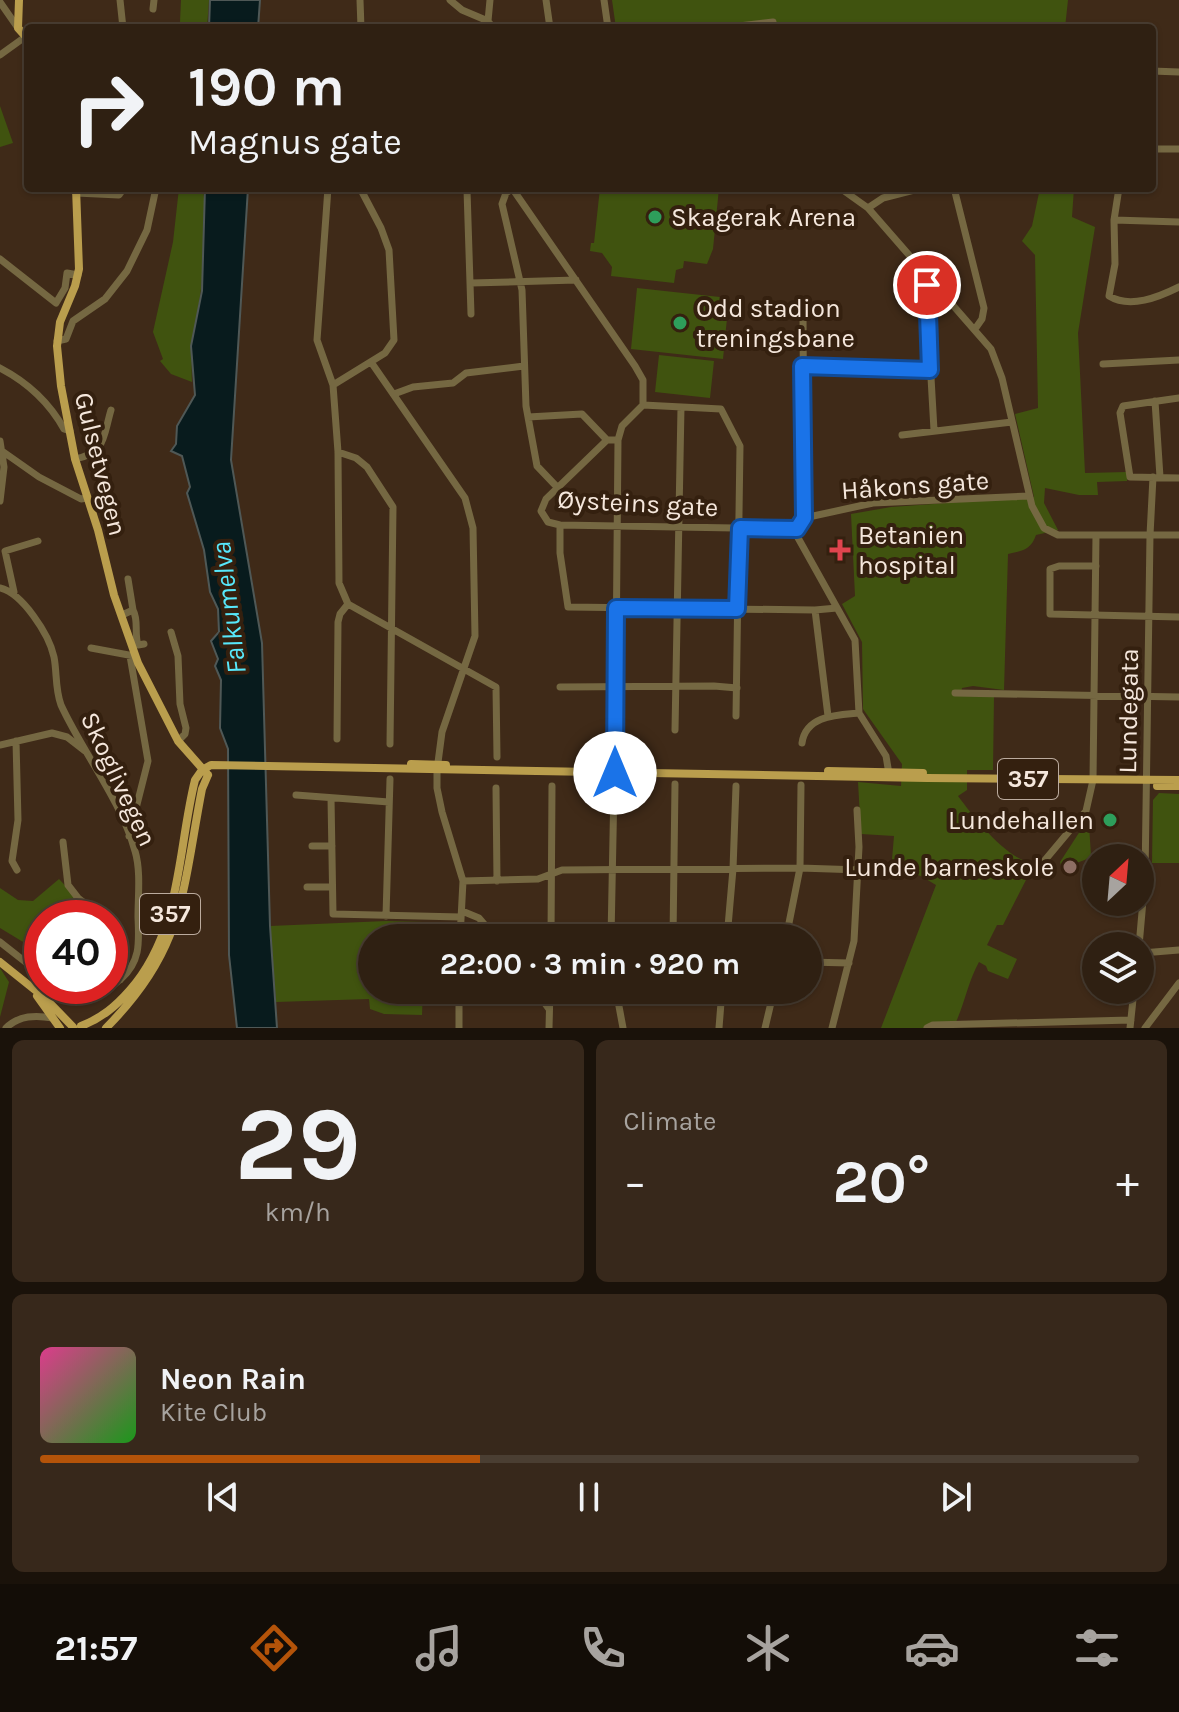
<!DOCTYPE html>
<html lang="en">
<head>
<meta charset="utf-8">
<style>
	body { margin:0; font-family:Karla,sans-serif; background:#37281b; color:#f1f3f6; height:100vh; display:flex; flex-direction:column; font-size:30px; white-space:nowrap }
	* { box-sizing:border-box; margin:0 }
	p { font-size:26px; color:#a7a39f }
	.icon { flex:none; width:44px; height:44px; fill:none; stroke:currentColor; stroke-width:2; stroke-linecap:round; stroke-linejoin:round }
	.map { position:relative; height:1028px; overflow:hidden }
	.details { display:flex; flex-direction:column; gap:12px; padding:12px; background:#1a120a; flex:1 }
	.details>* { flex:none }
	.guide { position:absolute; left:24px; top:24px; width:1132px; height:168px; border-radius:8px; box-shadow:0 2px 6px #0004,0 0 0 2px #4a3e32; background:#2f2012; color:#f1f3f6; overflow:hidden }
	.needle { width:52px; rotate:26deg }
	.buttons { position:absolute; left:1082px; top:844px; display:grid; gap:16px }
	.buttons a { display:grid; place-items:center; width:72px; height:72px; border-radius:50%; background:#2f2012; box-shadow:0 2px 6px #0004,0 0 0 2px #4a3e32; font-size:40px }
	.speed { position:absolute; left:24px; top:900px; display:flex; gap:16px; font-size:40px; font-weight:700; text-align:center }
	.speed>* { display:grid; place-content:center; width:104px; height:104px; border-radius:50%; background:#2f2012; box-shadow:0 2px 6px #0004,0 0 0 2px #4a3e32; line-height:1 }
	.speed .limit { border:12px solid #d22; background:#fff; color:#111 }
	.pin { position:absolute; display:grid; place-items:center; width:68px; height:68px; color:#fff; margin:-34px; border:4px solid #fff; border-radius:50%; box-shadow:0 2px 8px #0007 }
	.me { position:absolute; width:88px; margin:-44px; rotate:0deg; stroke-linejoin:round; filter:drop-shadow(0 0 6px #0008) }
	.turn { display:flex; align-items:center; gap:28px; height:168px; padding:0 32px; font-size:36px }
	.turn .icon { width:104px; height:104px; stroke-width:2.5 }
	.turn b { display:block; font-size:56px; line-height:68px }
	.big { font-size:60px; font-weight:700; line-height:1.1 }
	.details .tile { flex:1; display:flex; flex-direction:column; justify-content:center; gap:12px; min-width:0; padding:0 28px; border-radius:12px; background:#37281b }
	.details .dial { align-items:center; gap:0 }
	.dial b { font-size:104px; line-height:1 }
	.song { display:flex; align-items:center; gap:24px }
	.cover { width:96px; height:96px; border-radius:12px; background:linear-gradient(135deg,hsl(330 70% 55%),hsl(120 70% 35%)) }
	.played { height:8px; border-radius:4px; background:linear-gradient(90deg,#b45309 40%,#4a3e32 40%) }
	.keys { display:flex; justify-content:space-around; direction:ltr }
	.heat { display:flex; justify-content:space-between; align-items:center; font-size:44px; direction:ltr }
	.details .tiles { flex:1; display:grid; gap:12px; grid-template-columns:1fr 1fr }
	.tile:last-child { grid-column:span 2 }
	.trip { position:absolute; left:358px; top:924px; width:464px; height:80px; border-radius:40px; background:#2f2012; box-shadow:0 2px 6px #0004,0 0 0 2px #4a3e32; font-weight:700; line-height:80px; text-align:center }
	.menu { display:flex; height:128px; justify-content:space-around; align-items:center; background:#130d07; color:#a7a39f }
	.menu .icon { width:56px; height:56px }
	.menu .on { color:#b45309 }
	.menu b { font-size:36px; color:#f1f3f6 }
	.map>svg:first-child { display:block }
	.green { fill:#40530f }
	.water { fill:#081b1d; stroke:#4f5856; stroke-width:2 }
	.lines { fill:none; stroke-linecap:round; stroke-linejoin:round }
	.minor { stroke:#756842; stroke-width:7 }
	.major { stroke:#ba9e4d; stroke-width:8 }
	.route-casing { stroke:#114b97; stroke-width:20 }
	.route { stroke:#1a73e8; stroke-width:14 }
	.leisure-dot { fill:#2e9e5b; stroke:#34200f; stroke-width:3 }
	.health-dot { fill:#e0444e; stroke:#34200f; stroke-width:3 }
	.education-dot { fill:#8d6e63; stroke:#34200f; stroke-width:3 }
	.labels { text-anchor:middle; stroke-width:8; stroke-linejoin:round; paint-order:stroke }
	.shield { fill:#34200f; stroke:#bbab9e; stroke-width:2 }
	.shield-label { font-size:24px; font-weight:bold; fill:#f5e7dc }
	.poi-label { font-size:26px; fill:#f5e7dc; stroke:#34200f; text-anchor:start }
	.street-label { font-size:26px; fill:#f5e7dc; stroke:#34200f }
	.water-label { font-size:28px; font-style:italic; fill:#57e8fb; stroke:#34200f }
</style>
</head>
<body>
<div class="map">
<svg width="1179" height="1028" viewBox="0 0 1179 1028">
	<rect width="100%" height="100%" fill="#3f2a18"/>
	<path class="green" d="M181,0h28l-2,28h-52l2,-3 23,-3z
		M612,0h456l-3,28h-449z
		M0,106l13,37 -13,4z
		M179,188h24c4,34 2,66 -2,101 -4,31 -11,61 -9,93l-21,-8 -11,-13 3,-2 -10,-27 20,-90z
		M600,188h119l-6,61 -6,15 -23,-3 -1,7 -7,2 -2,13 -63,-7 1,-9 -10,-14 -12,-2 1,-8h3z
		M1040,188h34l-2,29 23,10 -17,106 7,140 42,-1v9l-30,1 1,13h-19l-34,-7 -1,15 14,27 -22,5c-5,15 -14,16 -28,19l-4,136 -31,-4 -11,2 -1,8h33l-1,74h-26v20l-9,6c18,24 48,63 78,69l-8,11 -25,49h-6l-10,20 30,14 -9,20 -20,-8 -2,-5 -7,-4c-11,20 -14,40 -23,60l-31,6h-44l55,-143c-13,-8 -23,-16 -37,-8l-8,-6 3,-35 -33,-2 -3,-52 43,4 1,-22 -39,-55 -1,-67 -20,-38 13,-8 -4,-82 40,-7 143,-10 -19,-83 23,-6 -3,-153 -13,-14 10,-15z
		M637,288l92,10 -6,61 -92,-10z
		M659,355l55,6 -4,37 -55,-6z
		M1159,793l20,1v69h-27l1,-63z
		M1084,825h5l2,30c-6,8 -17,6 -25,14l-4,-1 -2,-6z
		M59,879l37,39h-24l-15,-6 -3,6h-12v24l-9,6 -33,-20v-40l18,12 15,1z
		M386,921l38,1v16h-52v52h51l-1,25 -38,-1 -14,-5 -1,-10 -93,3 -6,-76z
		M0,968l9,14 -9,35z"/>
	<path class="water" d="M210,0h50l-2,28h-49z
		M205,188h43l-17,272 31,183 8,283 7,102h-40l-8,-73 -1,-206 -8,-21 1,-48 -6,-14 3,-7 -7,-18 8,-9 -1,-23 -8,-17 -6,-42 -17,-57 3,-6 -8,-31 -11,-5 5,-7 1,-18 18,-31 -4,-49 11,-55z"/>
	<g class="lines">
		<path class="minor" d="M120,0l3,28
			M360,0l1,28
			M450,0l12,10 26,11
			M490,0l-2,21 5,7
			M546,0l4,28
			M604,0l4,28
			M0,2l18,26
			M153,9l1,-9
			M722,28l51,-6
			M0,55l25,-18
			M1152,71l27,1
			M1152,149h27
			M328,188l-11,152 16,45 5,67 1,131 9,21 -8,10 -2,8 -1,117
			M512,188l123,178 8,14v25
			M840,188l28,20 123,141 11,29 30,128 12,22 14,7h121
			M954,188l30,120 -2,11 -7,10
			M1119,188l-5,32 1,44 -6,32c21,13 50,1 70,-9
			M512,189l-6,4 -4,11 20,86 4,116 2,11 54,-3 25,26
			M467,190l4,124
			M76,193l43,2 5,-7
			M868,208l15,-10 39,-10
			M1114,220l65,2
			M0,259l56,44 9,-15 2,-15 11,2
			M931,280l-5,10 8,140
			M471,283l105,-3
			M803,308l1,210
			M57,341l9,-2 7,-18 32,-22 22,-28 20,-41 9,-42
			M371,362l94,136 8,30 2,108 -33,96 -5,38v18l5,24 21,69 -3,57
			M1103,364l76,-4
			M802,366l128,4
			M0,368c27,14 49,34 64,61l6,2
			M333,385l52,-32 9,-13 -5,-90 -8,-22 -21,-40
			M394,394l19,-7 40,-4 13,-10 58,-7
			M1179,398l-56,8 -3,7 10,64 49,1
			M1155,401l5,76
			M643,405l78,4 19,37 -4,270
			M528,417l9,49 20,21
			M902,435l110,-13
			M618,440h-11l-61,59 -5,12 7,11 12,3 237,4
			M0,441l4,26 -4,34
			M2,451l37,26 42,22 6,-1
			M338,452l18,6 11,9 26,40 -3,237
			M75,459c31,-6 28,-22 36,-49
			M804,518l-6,7 -1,11 58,104 4,73 27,43 3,18
			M804,518l69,-15 156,-7
			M560,525v28l8,54 247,3 22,-2
			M1096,566h-37l-9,3v45l129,3
			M0,588c22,5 49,46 54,69 3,15 1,32 7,48 22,48 60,95 74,146 6,20 3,45 3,66 1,25 3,44 -17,62 -16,15 -36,17 -55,7
			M14,592l-9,-41 33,-10
			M348,604l148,83 1,70
			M133,610c6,11 1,23 5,35l6,-1
			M815,610l13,106
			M122,615l11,-5 -5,-31
			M171,632l7,24 2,48 6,24 -1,6 -7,7
			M91,648l43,8
			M560,687l154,-1 23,2
			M955,693l224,4
			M675,730l6,-323
			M16,741l2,79 -6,41 5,9
			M802,743c4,-28 36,-28 57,-30
			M0,745l52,-12 15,4 18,14
			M615,773l3,-333 4,-14 21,-21
			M496,788l1,93
			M296,795l93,7
			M331,798l2,116 128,3
			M129,836l19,-75 -18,-105
			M63,842l5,43 10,13 26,20
			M312,846h20
			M1040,866l46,-55 7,-31 3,-245
			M463,881l75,-2 24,-9 238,-2 91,3
			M307,887h25
			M462,911l17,7 17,20
			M386,916l4,-137
			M110,925c17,22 2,34 10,55
			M551,938l1,-152
			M611,938l3,-152
			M673,938l2,-154
			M727,938l6,-69 3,-83
			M786,938l14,-70 1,-83
			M0,942l42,33
			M1139,946l6,-68 5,-343 3,-58
			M1142,953l37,-3
			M808,962l41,1
			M535,990l14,19
			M616,990l7,38
			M6,1028c13,-13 30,-13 47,-10
			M459,1028v-38
			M549,1028l1,-38
			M719,1028l3,-38
			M765,1028l9,-38
			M832,1028l22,-87 5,-94 -2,-37
			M927,1028l6,-3 198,-5
			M1130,1028l4,-38
			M1145,1028l34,-45"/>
		<path class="major" d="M19,0l-1,28 10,11
			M76,188l3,81 -4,17 -15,36 -3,24 4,40 14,73 23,71 16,65 24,68 40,78 30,34
			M411,764l35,1
			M591,767l35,1
			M828,771l95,2
			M1157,786h22
			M0,962l45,36 28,29
			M37,996l23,32
			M81,1026c21,-8 35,-20 49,-36 52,-60 47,-138 65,-210l7,-10 9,-5 716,13 252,2
			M106,1028c79,-79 76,-136 96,-239l6,-14"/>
	</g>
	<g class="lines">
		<g class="route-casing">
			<path id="route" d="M615,773l1,-165 121,1 3,-81 57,1 7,-11 -2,-152 128,4 -3,-85"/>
		</g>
		<use href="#route" class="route"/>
	</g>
	<g class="leisure-dot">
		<circle cx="655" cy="217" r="8"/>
		<circle cx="680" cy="323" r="8"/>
		<circle cx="1110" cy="820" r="8"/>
	</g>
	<path class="health-dot" d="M836 538h8v8h8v8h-8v8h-8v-8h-8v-8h8z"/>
	<circle class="education-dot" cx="1070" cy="867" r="8"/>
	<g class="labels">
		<g class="shield">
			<rect x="998" y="759" width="60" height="40" rx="6"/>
			<rect x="140" y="894" width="60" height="40" rx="6"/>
		</g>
		<g class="shield-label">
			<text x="1028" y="787">357</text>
			<text x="170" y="922">357</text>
		</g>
		<g class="poi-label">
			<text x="671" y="226">Skagerak Arena</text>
			<text x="696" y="317">Odd stadion<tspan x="696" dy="30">treningsbane</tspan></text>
			<text x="858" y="544">Betanien<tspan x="858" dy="30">hospital</tspan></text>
			<text x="1094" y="829" text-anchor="end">Lundehallen</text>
			<text x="1054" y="876" text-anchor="end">Lunde barneskole</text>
		</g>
		<g class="street-label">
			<text transform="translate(101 464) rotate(76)" y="9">Gulsetvegen</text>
			<text transform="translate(915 485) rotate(-4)" y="9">Håkons gate</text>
			<text transform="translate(638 503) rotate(3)" y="9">Øysteins gate</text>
			<text transform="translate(1128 711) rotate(-89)" y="9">Lundegata</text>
			<text transform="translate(119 779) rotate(65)" y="9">Skoglivegen</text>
		</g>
		<g class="water-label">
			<text transform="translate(228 608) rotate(-97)" y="10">Falkumelva</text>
		</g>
	</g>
</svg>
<div class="buttons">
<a><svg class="needle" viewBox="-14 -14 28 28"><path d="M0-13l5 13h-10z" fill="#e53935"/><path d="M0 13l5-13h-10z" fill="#a7a39f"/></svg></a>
<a><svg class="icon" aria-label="layers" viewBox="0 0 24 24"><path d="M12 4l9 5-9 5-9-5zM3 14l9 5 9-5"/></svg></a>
</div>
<div class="speed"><div class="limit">40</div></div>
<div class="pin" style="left:927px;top:285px;background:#d93025"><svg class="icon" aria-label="arrive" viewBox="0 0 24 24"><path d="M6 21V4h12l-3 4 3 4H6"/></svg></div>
<svg class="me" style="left:615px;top:773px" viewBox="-20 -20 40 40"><circle r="19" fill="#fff"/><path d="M0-13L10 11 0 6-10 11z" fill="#1a73e8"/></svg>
<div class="trip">22:00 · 3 min · 920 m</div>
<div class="guide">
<div class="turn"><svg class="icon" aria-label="right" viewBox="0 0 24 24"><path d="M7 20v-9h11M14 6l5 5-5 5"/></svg><div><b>190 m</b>Magnus gate</div></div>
</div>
</div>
<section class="details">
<div class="tiles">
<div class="tile dial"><b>29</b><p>km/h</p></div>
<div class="tile"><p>Climate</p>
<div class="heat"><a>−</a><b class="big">20°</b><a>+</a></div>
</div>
<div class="tile">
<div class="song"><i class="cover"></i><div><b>Neon Rain</b><p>Kite Club</p></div></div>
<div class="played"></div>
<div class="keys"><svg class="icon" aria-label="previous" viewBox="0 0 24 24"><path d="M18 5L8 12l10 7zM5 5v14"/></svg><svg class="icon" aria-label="pause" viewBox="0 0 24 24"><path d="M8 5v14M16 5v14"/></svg><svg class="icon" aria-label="next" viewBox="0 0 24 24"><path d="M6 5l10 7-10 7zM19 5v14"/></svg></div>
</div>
</div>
</section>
<nav class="menu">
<b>21:57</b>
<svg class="icon on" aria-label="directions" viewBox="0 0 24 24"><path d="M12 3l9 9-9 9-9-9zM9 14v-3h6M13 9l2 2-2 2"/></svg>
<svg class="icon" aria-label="music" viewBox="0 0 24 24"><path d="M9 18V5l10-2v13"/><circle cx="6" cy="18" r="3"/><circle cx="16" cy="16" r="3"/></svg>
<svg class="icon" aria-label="phone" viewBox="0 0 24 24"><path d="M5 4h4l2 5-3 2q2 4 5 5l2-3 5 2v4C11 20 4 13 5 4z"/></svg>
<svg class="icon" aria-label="climate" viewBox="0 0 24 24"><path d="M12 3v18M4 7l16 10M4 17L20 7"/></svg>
<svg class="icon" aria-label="car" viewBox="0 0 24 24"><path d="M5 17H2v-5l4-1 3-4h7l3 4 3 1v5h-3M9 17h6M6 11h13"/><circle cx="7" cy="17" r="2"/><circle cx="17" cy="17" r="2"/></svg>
<svg class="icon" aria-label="filters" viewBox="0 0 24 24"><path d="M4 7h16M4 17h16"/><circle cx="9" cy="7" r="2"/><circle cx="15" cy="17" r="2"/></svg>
</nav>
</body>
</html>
